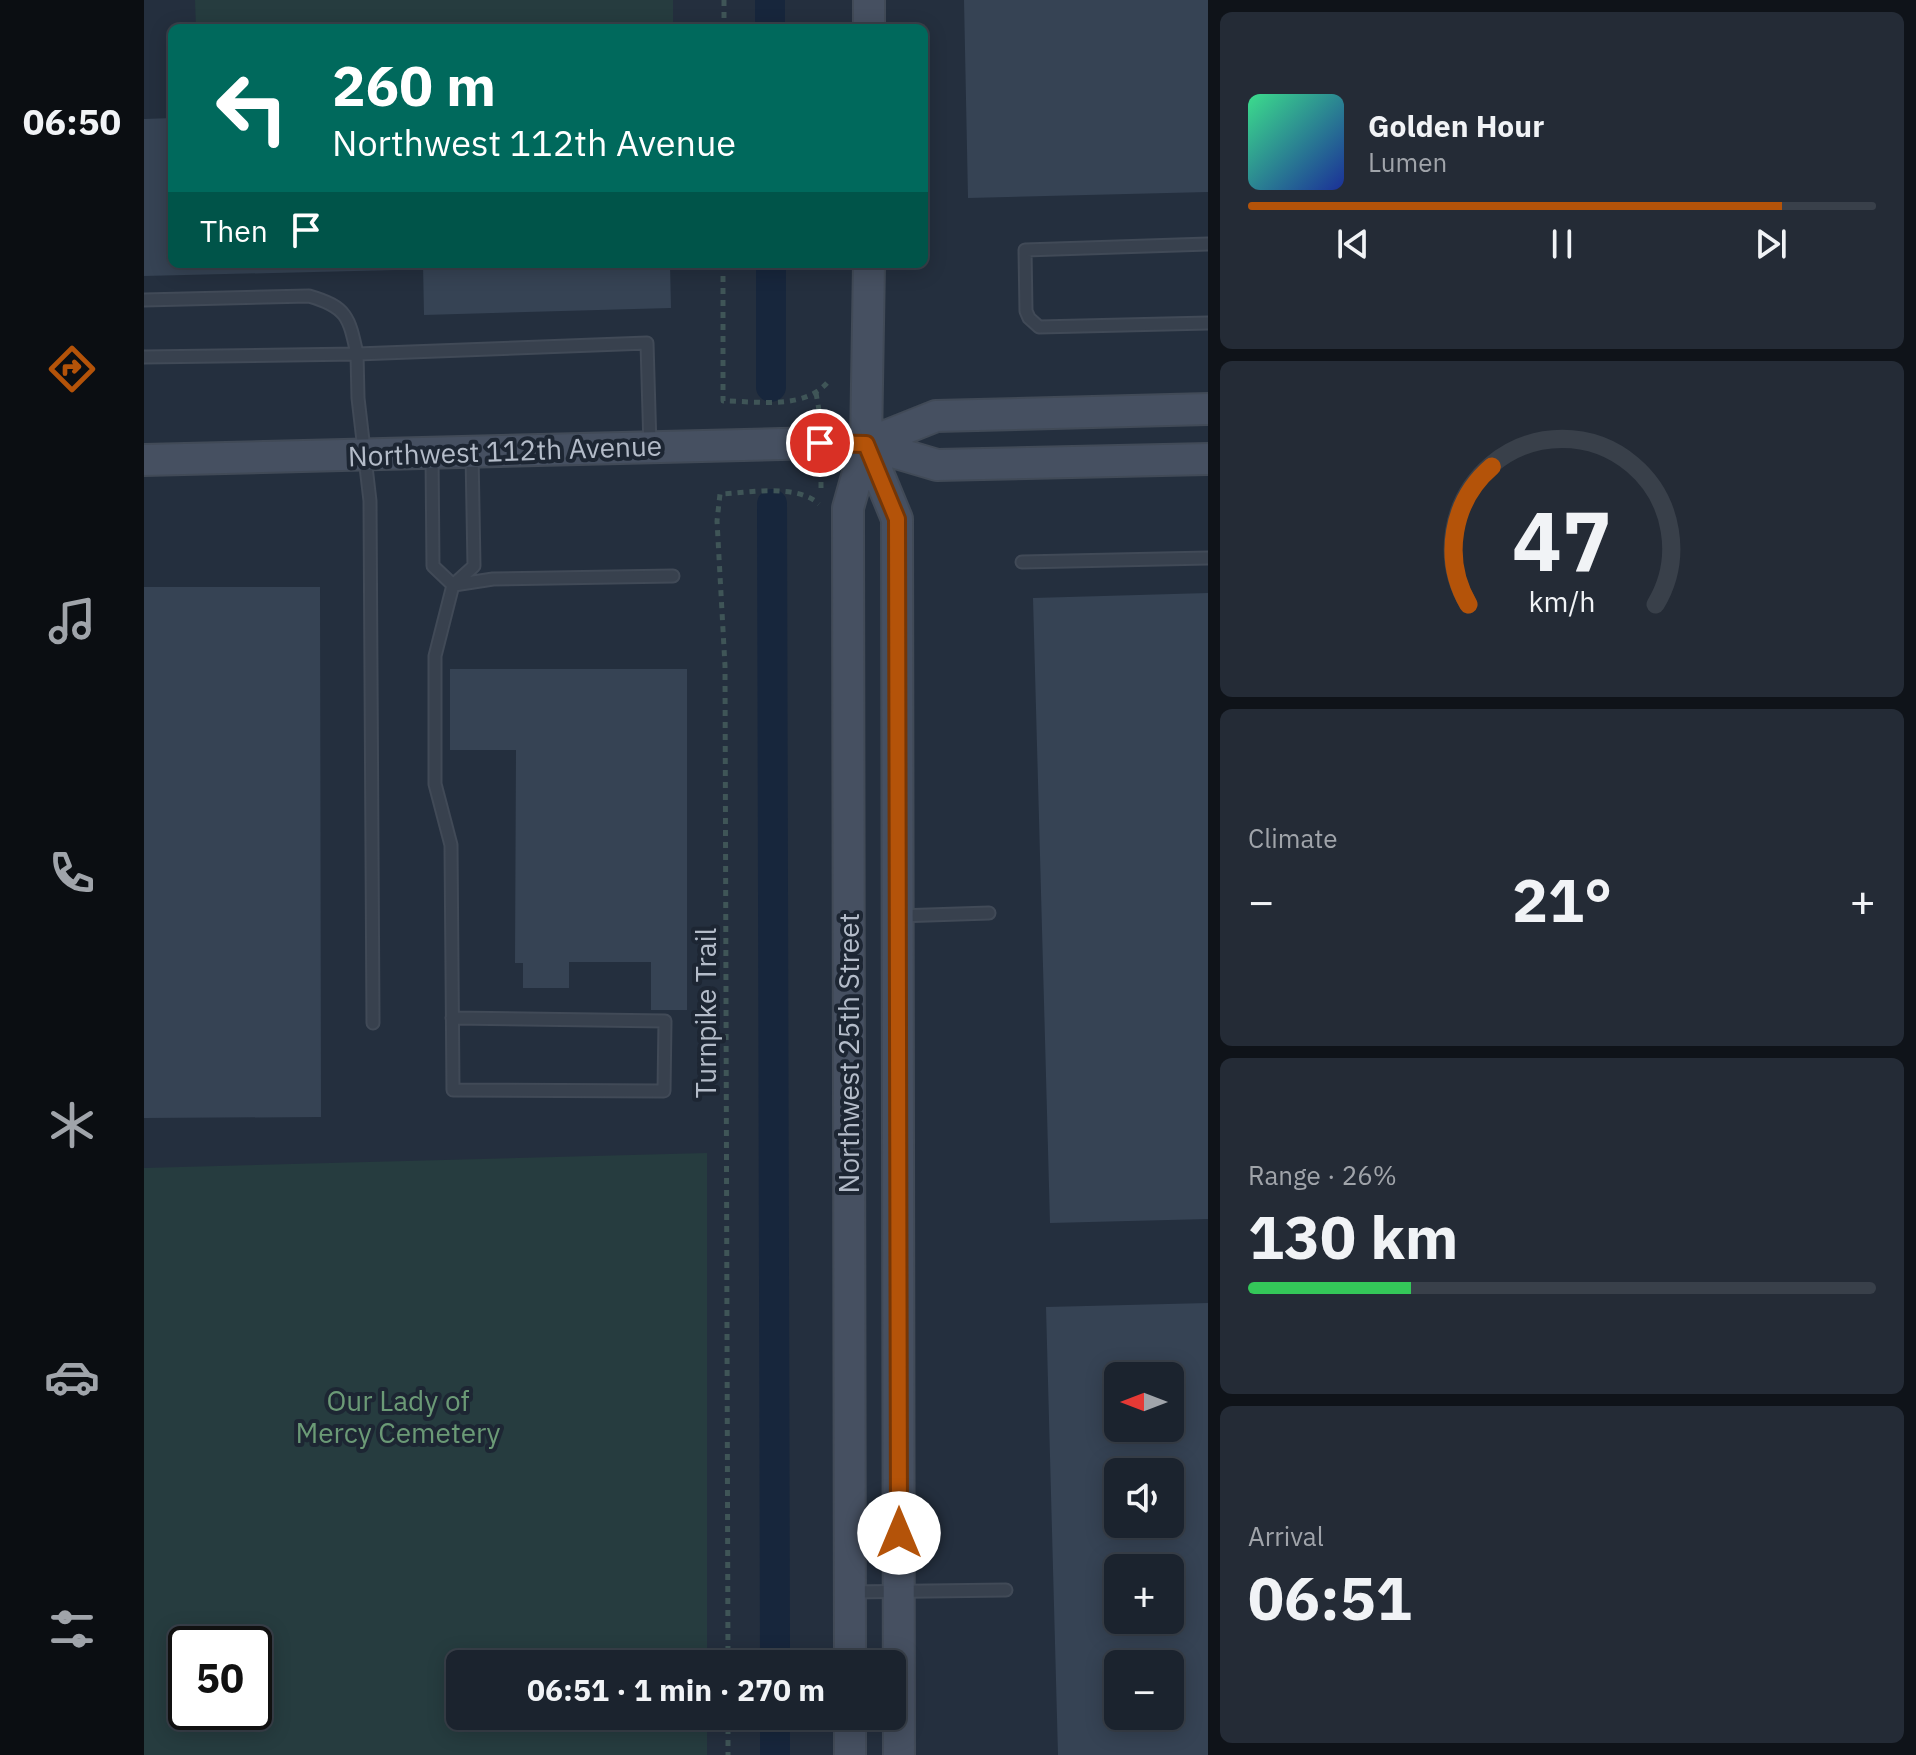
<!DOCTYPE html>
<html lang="en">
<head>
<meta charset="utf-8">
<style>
	body { margin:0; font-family:"IBM Plex Sans",sans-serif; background:#242b36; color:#f1f3f6; height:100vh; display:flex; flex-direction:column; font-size:30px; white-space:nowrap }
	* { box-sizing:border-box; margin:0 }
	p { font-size:26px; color:#a0a4aa }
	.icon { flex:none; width:44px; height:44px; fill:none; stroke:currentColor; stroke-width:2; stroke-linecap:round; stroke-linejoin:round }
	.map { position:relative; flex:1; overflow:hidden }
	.sheet { display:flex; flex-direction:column; gap:12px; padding:12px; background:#0f1319; width:708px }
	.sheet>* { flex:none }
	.top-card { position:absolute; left:24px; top:24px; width:760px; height:244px; border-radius:12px; box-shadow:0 4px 20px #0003,0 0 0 2px #39404a; background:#00695c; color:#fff; overflow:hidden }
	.needle { width:52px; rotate:270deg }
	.buttons { position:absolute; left:960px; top:1362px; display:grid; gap:16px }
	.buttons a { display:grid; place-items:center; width:80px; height:80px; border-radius:12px; background:#1b232e; box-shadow:0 4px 20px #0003,0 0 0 2px #39404a; font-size:40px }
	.speed { position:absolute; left:24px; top:1626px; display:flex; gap:16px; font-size:40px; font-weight:700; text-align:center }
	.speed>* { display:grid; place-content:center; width:104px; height:104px; border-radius:50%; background:#1b232e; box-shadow:0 4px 20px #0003,0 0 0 2px #39404a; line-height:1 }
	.speed .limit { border:4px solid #111; border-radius:12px; background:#fff; color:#111 }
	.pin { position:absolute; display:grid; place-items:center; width:68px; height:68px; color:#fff; margin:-34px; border:4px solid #fff; border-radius:50%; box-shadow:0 2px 8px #0007 }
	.me { position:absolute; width:88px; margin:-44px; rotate:0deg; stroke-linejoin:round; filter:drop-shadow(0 0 6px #0008) }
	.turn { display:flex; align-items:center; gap:28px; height:168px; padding:0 32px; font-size:36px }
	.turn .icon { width:104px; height:104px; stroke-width:2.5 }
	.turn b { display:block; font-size:56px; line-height:68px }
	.then { display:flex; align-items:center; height:76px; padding:0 32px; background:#0003; gap:16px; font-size:30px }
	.big { font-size:60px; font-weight:800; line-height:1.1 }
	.sheet .card { flex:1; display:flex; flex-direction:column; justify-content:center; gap:12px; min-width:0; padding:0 28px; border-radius:12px; background:#242b36 }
	.sheet .dial { align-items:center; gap:0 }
	.dial svg { height:208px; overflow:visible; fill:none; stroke:#39404a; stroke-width:7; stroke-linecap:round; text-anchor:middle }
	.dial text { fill:#f1f3f6; stroke:none }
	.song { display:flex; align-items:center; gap:24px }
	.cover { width:96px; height:96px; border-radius:12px; background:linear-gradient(135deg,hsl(150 70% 55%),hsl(230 70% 35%)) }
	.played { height:8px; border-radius:4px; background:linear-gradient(90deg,#b45309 85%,#39404a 85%) }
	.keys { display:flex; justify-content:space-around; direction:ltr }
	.heat { display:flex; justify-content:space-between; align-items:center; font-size:44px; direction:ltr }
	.charge { height:12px; border-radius:6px; background:linear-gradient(90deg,#34c759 26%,#39404a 0) }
	.trip { position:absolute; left:302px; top:1650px; width:460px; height:80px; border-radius:12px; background:#1b232e; box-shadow:0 4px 20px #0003,0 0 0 2px #39404a; font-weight:800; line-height:80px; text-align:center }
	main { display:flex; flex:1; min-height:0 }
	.tabs { display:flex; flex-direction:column; width:144px; justify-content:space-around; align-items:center; background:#0b0e12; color:#a0a4aa }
	.tabs .icon { width:56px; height:56px }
	.tabs .selected { color:#b45309 }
	.tabs b { font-size:36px; color:#f1f3f6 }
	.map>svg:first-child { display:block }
	.green { fill:#263c3f; fill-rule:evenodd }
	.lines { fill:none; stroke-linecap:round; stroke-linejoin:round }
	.canal { stroke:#17263c; stroke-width:30 }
	.building { fill:#364354; fill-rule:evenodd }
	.lane-casing { stroke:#414a57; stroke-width:15 }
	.secondary-casing { stroke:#414a57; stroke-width:34 }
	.path { stroke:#3f5557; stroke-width:5; stroke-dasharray:6 6; stroke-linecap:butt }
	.lane { stroke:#38414e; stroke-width:11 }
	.secondary { stroke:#465061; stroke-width:30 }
	.route-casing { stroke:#753606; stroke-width:20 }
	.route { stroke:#b45309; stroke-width:14 }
	.labels { text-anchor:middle; stroke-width:8; stroke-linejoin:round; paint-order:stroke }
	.street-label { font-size:28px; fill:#b4bcc9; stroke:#1d2633 }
	.park-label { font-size:28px; fill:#6b9a76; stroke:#1d2633 }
</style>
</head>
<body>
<main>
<nav class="tabs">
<b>06:50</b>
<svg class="icon selected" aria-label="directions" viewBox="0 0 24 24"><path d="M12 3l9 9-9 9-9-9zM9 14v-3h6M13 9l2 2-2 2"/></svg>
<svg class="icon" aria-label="music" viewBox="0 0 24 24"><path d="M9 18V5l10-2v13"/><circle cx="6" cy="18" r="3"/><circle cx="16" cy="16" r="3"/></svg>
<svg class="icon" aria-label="phone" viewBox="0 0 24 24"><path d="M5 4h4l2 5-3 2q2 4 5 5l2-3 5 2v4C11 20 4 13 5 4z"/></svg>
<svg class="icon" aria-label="climate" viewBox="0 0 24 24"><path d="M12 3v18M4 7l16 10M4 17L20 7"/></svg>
<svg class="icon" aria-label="car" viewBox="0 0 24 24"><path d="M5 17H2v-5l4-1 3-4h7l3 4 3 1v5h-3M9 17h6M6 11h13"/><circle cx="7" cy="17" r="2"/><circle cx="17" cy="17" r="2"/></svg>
<svg class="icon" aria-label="filters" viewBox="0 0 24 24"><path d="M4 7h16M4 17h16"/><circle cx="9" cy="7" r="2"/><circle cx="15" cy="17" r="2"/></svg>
</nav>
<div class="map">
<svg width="1064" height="1755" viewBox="0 0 1064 1755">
	<rect width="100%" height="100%" fill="#242f3e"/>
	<path class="green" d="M51,0h478v28h-477z
		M563,1153v511h-247v52h247v39h-563v-587zM42,1644h68v68h-68z"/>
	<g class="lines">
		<path class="canal" d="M626,0v28
			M627,264v123
			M628,504l3,1160
			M631,1716v39"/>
	</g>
	<path class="building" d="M820,0h244v192l-240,6z
		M28,118v146h223l1,6 -252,6v-157z
		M279,264h247l1,44 -247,7z
		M0,587h176l1,530 -177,1z
		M1064,593v626l-158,4 -17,-625z
		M306,669h237v341h-36v-48h-82v26h-46v-25h-8l1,-213h-66z
		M1064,1303v452h-150l-12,-448zM974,1376h52v52h-52zM974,1472h52v52h-52zM974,1568h52v52h-52zM974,1664h52v52h-52z"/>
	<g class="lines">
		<g class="lane-casing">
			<path id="lane" d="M1064,244l-183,6 1,61 3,7 10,9 169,-4
				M0,300l165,-4c38,11 40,21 48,58l290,-11 3,104
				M0,357l213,-3 1,44 12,103 3,522
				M288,454l1,112 20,19
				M878,562l186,-4
				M310,585l39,-6 180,-3
				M754,916l91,-3
				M308,1018l213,3 -1,70 -211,-1 -2,-245 -16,-61v-128l18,-71 21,-19 -2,-113
				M707,1592l155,-2"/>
		</g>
		<g class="secondary-casing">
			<path id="secondary" d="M725,0v28
				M722,444l31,75 2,1236
				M722,444l70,-28 272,-7
				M0,460l676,-17 46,1 71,21 271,-6
				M706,1664l-2,-1136v-20l18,-64 3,-180
				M706,1716v39"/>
		</g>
		<path class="path" d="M580,0v28
			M579,264v137c33,0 80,9 104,-18
			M672,393l4,23
			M677,470v22
			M584,1664l-3,-998 -8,-145 3,-27c30,-1 75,-11 99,10
			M584,1716v39"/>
		<use href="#lane" class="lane"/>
		<use href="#secondary" class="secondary"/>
	</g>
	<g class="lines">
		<g class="route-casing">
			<path id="route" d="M676,443l46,1 31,75 2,1014"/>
		</g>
		<use href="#route" class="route"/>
	</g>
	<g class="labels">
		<g class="street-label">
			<text transform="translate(361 451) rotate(-2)" y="10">Northwest 112th Avenue</text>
			<text transform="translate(562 1013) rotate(-90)" y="10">Turnpike Trail</text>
			<text transform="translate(705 1053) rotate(-90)" y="10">Northwest 25th Street</text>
		</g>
		<g class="park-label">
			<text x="254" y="1411">Our Lady of<tspan x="254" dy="32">Mercy Cemetery</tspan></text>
		</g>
	</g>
</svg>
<div class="buttons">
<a><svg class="needle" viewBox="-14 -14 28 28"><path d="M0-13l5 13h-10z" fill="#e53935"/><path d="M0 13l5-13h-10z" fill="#a0a4aa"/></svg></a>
<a><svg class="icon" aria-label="sound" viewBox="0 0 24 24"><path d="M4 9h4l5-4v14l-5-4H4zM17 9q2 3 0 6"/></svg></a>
<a>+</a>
<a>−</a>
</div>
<div class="speed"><div class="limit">50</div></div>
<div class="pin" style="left:676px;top:443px;background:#d93025"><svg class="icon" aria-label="arrive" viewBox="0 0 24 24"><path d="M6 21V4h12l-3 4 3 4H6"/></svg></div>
<svg class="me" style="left:755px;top:1533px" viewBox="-20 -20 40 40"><circle r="19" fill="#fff"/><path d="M0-13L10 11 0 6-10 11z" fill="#b45309"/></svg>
<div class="trip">06:51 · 1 min · 270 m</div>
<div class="top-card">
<div class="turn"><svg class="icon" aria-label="left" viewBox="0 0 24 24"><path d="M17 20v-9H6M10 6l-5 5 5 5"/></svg><div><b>260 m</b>Northwest 112th Avenue</div></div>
<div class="then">Then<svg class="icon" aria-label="arrive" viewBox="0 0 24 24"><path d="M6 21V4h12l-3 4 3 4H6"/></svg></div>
</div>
</div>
<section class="sheet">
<div class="card">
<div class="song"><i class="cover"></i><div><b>Golden Hour</b><p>Lumen</p></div></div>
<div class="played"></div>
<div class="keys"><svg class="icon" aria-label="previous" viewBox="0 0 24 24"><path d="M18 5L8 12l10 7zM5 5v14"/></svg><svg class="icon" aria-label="pause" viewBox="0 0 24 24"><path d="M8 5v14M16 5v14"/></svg><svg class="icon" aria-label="next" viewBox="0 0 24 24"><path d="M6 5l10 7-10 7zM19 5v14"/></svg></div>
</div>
<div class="card dial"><svg viewBox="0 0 100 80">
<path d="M14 69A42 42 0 1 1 86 69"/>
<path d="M14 69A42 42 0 0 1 23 16" stroke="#b45309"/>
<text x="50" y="56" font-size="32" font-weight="700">47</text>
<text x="50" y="72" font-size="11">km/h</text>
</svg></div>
<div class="card"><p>Climate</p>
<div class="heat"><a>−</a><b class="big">21°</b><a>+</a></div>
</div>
<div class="card"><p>Range · 26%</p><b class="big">130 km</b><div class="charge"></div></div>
<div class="card"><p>Arrival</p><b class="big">06:51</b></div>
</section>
</main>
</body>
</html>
